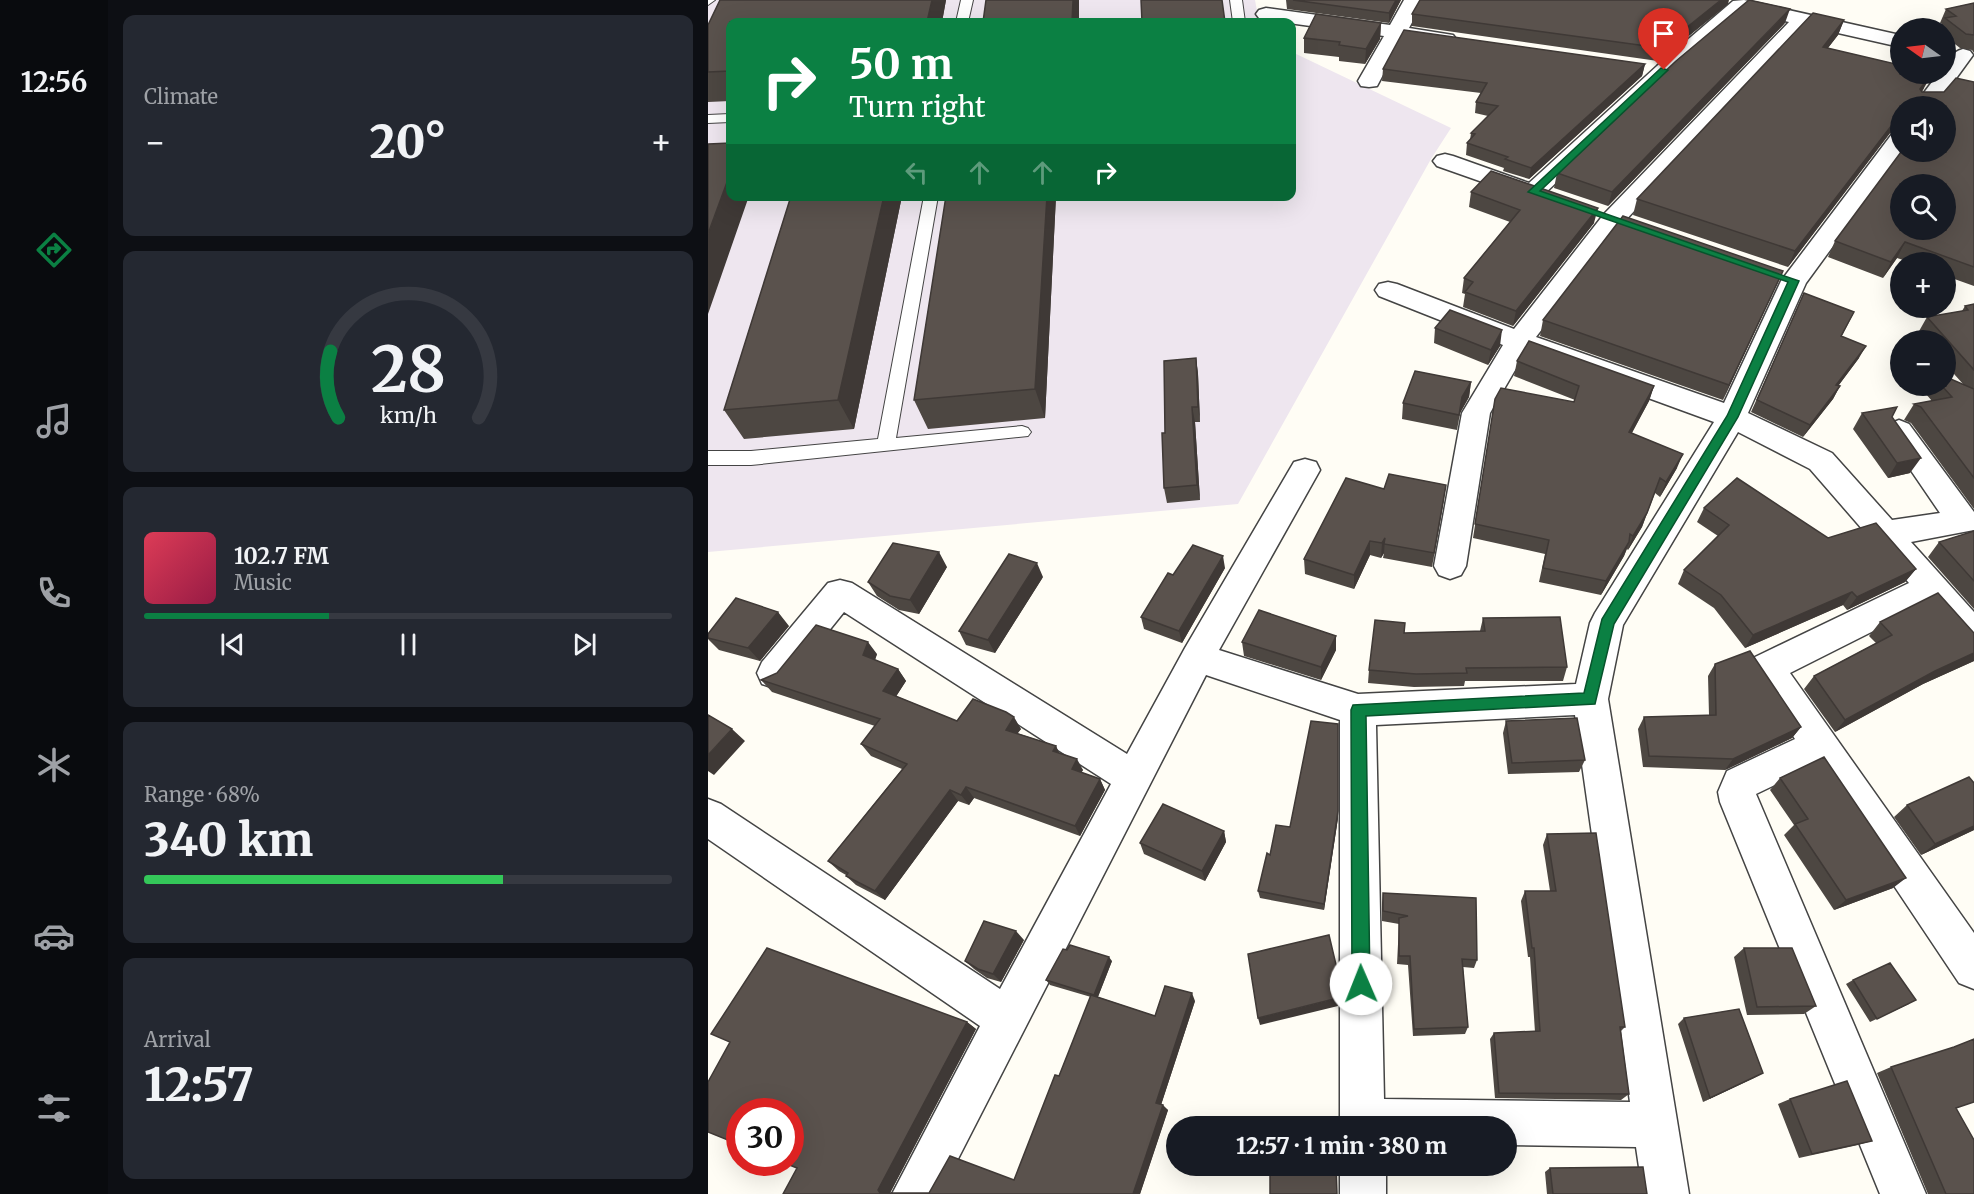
<!DOCTYPE html>
<html lang="en">
<head>
<meta charset="utf-8">
<style>
	body { margin:0; font-family:Merriweather,serif; background:#242831; color:#f1f3f6; height:100vh; display:flex; flex-direction:column; font-size:22px; white-space:nowrap }
	* { box-sizing:border-box; margin:0 }
	p { font-size:20px; color:#9ea1a6 }
	.icon { flex:none; width:33px; height:33px; fill:none; stroke:currentColor; stroke-width:2; stroke-linecap:round; stroke-linejoin:round }
	.map { position:relative; flex:1; overflow:hidden }
	.details { display:flex; flex-direction:column; gap:15px; padding:15px; background:#0d0f14; width:600px }
	.details>* { flex:none }
	.banner { position:absolute; left:18px; top:18px; width:570px; height:183px; border-radius:12px; box-shadow:0 6px 24px #0002; background:#0b8043; color:#fff; overflow:hidden }
	.needle { width:39px; rotate:284deg }
	.fabs { position:absolute; left:1182px; top:18px; display:grid; gap:12px }
	.fabs a { display:grid; place-items:center; width:66px; height:66px; border-radius:50%; background:#171b24; box-shadow:0 6px 24px #0002; font-size:30px }
	.speed { position:absolute; left:18px; top:1098px; display:flex; gap:12px; font-size:30px; font-weight:700; text-align:center }
	.speed>* { display:grid; place-content:center; width:78px; height:78px; border-radius:50%; background:#171b24; box-shadow:0 6px 24px #0002; line-height:1 }
	.speed .limit { border:9px solid #d22; background:#fff; color:#111 }
	.pin { position:absolute; display:grid; place-items:center; width:51px; height:51px; color:#fff; margin:-62px -26px; border-radius:50% 50% 50% 0; rotate:-45deg; box-shadow:0 0 6px #0007 }
	.pin .icon { rotate:45deg }
	.me { position:absolute; width:66px; margin:-33px; rotate:359deg; stroke-linejoin:round; filter:drop-shadow(0 0 4px #0008) }
	.turn { display:flex; align-items:center; gap:21px; height:126px; padding:0 24px; font-size:27px }
	.turn .icon { width:78px; height:78px; stroke-width:2.5 }
	.turn b { display:block; font-size:42px; line-height:51px }
	.lanes { display:flex; align-items:center; height:57px; padding:0 24px; background:#0003; justify-content:center; gap:30px; direction:ltr }
	.lanes .off { opacity:.35 }
	.big { font-size:45px; font-weight:800; line-height:1.1 }
	.details .widget { flex:1; display:flex; flex-direction:column; justify-content:center; gap:9px; min-width:0; padding:0 21px; border-radius:12px; background:#242831 }
	.details .dial { align-items:center; gap:0 }
	.dial svg { height:156px; overflow:visible; fill:none; stroke:#363941; stroke-width:7; stroke-linecap:round; text-anchor:middle }
	.dial text { fill:#f1f3f6; stroke:none }
	.song { display:flex; align-items:center; gap:18px }
	.cover { width:72px; height:72px; border-radius:9px; background:linear-gradient(135deg,hsl(350 70% 55%),hsl(340 70% 35%)) }
	.played { height:6px; border-radius:3px; background:linear-gradient(90deg,#0b8043 35%,#363941 35%) }
	.keys { display:flex; justify-content:space-around; direction:ltr }
	.heat { display:flex; justify-content:space-between; align-items:center; font-size:33px; direction:ltr }
	.charge { height:9px; border-radius:4px; background:linear-gradient(90deg,#34c759 68%,#363941 0) }
	.trip { position:absolute; left:458px; top:1116px; width:351px; height:60px; border-radius:30px; background:#171b24; box-shadow:0 6px 24px #0002; font-weight:800; line-height:60px; text-align:center }
	main { display:flex; flex:1; min-height:0 }
	.tab-bar { display:flex; flex-direction:column; width:108px; justify-content:space-around; align-items:center; background:#090b0e; color:#9ea1a6 }
	.tab-bar .icon { width:42px; height:42px }
	.tab-bar .current { color:#0b8043 }
	.tab-bar b { font-size:27px; color:#f1f3f6 }
	.map>svg:first-child { display:block }
	.industrial { fill:#eee6ef }
	.lines { fill:none; stroke-linecap:round; stroke-linejoin:round }
	.service-casing { stroke:#444; stroke-width:2 }
	.minor-casing { stroke:#444; stroke-width:3 }
	.service { fill:#fff; fill-rule:evenodd }
	.minor { fill:#fff; fill-rule:evenodd }
	.wall { fill:#4d4742 }
	.shaded-wall { fill:#3f3936 }
	.building { fill:#5a524d; stroke:#3f3936; stroke-width:1.5; fill-rule:evenodd }
	.route { fill:#0b8043; stroke:#07532c; stroke-width:1.5 }
</style>
</head>
<body>
<main>
<nav class="tab-bar">
<b>12:56</b>
<svg class="icon current" aria-label="directions" viewBox="0 0 24 24"><path d="M12 3l9 9-9 9-9-9zM9 14v-3h6M13 9l2 2-2 2"/></svg>
<svg class="icon" aria-label="music" viewBox="0 0 24 24"><path d="M9 18V5l10-2v13"/><circle cx="6" cy="18" r="3"/><circle cx="16" cy="16" r="3"/></svg>
<svg class="icon" aria-label="phone" viewBox="0 0 24 24"><path d="M5 4h4l2 5-3 2q2 4 5 5l2-3 5 2v4C11 20 4 13 5 4z"/></svg>
<svg class="icon" aria-label="climate" viewBox="0 0 24 24"><path d="M12 3v18M4 7l16 10M4 17L20 7"/></svg>
<svg class="icon" aria-label="car" viewBox="0 0 24 24"><path d="M5 17H2v-5l4-1 3-4h7l3 4 3 1v5h-3M9 17h6M6 11h13"/><circle cx="7" cy="17" r="2"/><circle cx="17" cy="17" r="2"/></svg>
<svg class="icon" aria-label="filters" viewBox="0 0 24 24"><path d="M4 7h16M4 17h16"/><circle cx="9" cy="7" r="2"/><circle cx="15" cy="17" r="2"/></svg>
</nav>
<section class="details">
<div class="widget"><p>Climate</p>
<div class="heat"><a>−</a><b class="big">20°</b><a>+</a></div>
</div>
<div class="widget dial"><svg viewBox="0 0 100 80">
<path d="M14 69A42 42 0 1 1 86 69"/>
<path d="M14 69A42 42 0 0 1 10 35" stroke="#0b8043"/>
<text x="50" y="56" font-size="32" font-weight="700">28</text>
<text x="50" y="72" font-size="11">km/h</text>
</svg></div>
<div class="widget">
<div class="song"><i class="cover"></i><div><b>102.7 FM</b><p>Music</p></div></div>
<div class="played"></div>
<div class="keys"><svg class="icon" aria-label="previous" viewBox="0 0 24 24"><path d="M18 5L8 12l10 7zM5 5v14"/></svg><svg class="icon" aria-label="pause" viewBox="0 0 24 24"><path d="M8 5v14M16 5v14"/></svg><svg class="icon" aria-label="next" viewBox="0 0 24 24"><path d="M6 5l10 7-10 7zM19 5v14"/></svg></div>
</div>
<div class="widget"><p>Range · 68%</p><b class="big">340 km</b><div class="charge"></div></div>
<div class="widget"><p>Arrival</p><b class="big">12:57</b></div>
</section>
<div class="map">
<svg width="1266" height="1194" viewBox="0 0 1266 1194">
	<rect width="100%" height="100%" fill="#fffdf5"/>
	<path class="industrial" d="M0,0h547l4,22h-529v174h562v-144l159,76 -20,31 -193,345 -530,48z"/>
	<g class="lines">
		<g class="service-casing">
			<path id="service" d="M0,0h7l-7,5z
				M253,0h12l-5,22h-12z
				M522,0h12l3,22h-12z
				M22,114v8l-22,1v-8z
				M216,196h14l-42,242 126,-12 6,2 3,4 -3,4 -277,29h-43v-14h43l127,-12z"/>
		</g>
		<g class="minor-casing">
			<path id="minor" d="M696,0h20l-15,28 44,7 3,4 -3,4 -7,2 -44,-6 -25,47 -8,1 -8,-1 -3,-5 26,-45 -118,-16 -7,-2 -3,-4 3,-4 7,-2 124,17z
				M1036,0l156,35v12l-93,-21 -185,198 -86,113 188,66 57,-122 111,-147 8,-2v20h2l-96,131 -58,130 84,40 60,67 48,-7 -56,-82 5,-7 10,-4 10,4 65,88v18l-63,12 63,70v37l-12,-4 -35,-41 -137,69 184,260v56l-15,-6 -145,-217 -58,28 170,400h-46l-160,-392 -2,-10 9,-21 68,-32 -40,-60 -5,-11 5,-11 154,-74 -99,-114 -72,-37 -115,193 -15,74 81,495h-46l-7,-47 -130,-2v-19h-166v-406l-134,-45 -266,519h-48l88,-168 -272,-187v-40l13,5 279,185 111,-205 -267,-172 -58,72 -12,4 -12,-4 -5,-11 5,-11 66,-79 12,-3 12,3 275,171 58,-106 109,-186 11,-3 11,3 4,8 -101,180 139,44 218,-10 14,-61 5,-10 119,-191 -189,-69 -35,60 -24,153 -5,9 -11,4 -11,-4 -5,-9 28,-153 41,-68 -124,-49 -4,-6 4,-6 9,-2 9,2 117,45 90,-115 185,-192 -45,-10 -73,62 -130,123 -8,2 -8,-2 -88,-31 -4,-5 4,-5 8,-2 8,2 76,27 128,-117 76,-65zM867,715l55,387 -246,-3 -8,-374z
				M1255,49l7,2 3,4 -37,51h-22l24,-32h8c0,-12 5,-22 17,-25z
				M632,1166h46v28h-46z"/>
		</g>
		<use href="#service" class="service"/>
		<use href="#minor" class="minor"/>
	</g>
	<path class="wall" d="M12,0h226l-4,22h-212v79l-22,1v-77z
		M578,0h115l-12,23 -102,-14z
		M1266,3v50l-2,-3 -12,-2 -14,-11v-9h-6l2,-4 -2,-1 6,-14z
		M1020,4l-70,57 -246,-35v-12z
		M1136,20l-6,15 -10,13 96,40 -2,4h22l30,-10v204l-28,-10v-14h-37l-12,-4 -14,20 -55,-21 7,-16 111,-89 -46,-46v24l-10,3 -102,134 -155,-52 4,-16z
		M673,23l-1,16 -15,25 -26,-3v-4l-35,-4v-15z
		M1077,23l-177,183 -54,-18 3,-15z
		M937,64l-3,12 -113,103 -26,-8 1,-3 -38,-13 1,-12 3,-3 1,-7 17,-17 -13,-3 1,-11 5,-9 -99,-12 1,-12z
		M763,192l123,31 -81,103 -50,-19 2,-13 -3,-1 2,-15 46,-56 -41,-15z
		M83,196h111l-48,233 -110,10 -20,-29z
		M238,196h110l-11,222 -117,11 -14,-29z
		M1075,271l-60,129 -183,-64 3,-16z
		M1096,293l50,19 -12,24 17,22 -21,28h2l-7,13 -30,38 -52,-25z
		M1266,304v205l-63,-86 -7,-3 10,-16 18,-3 -13,-15 44,-2 -17,-19v-25h-21l-7,-7 9,-16 35,-6 3,-5z
		M727,328l65,18 -12,19 -54,-22z
		M488,358l2,16 2,48h-5l5,78 -33,3 -3,-15 1,-55z
		M809,361l137,25 -5,15 -17,32 45,35 -17,29 -5,-4 -13,34 -14,23 -1,-1 -3,7 -23,39 -62,-13 6,-28 -72,-16 22,-139 79,3 1,-2 -61,-24z
		M763,382l-2,15 -9,16 -3,17 -55,-11 1,-16z
		M1154,413l48,60 -22,5 -35,-49z
		M676,489l60,10 -12,68 -49,-9 1,-5 -3,5 -11,-3 -16,34 -49,-15 -1,-15z
		M996,508l124,30 88,31 -11,13 -58,28 -4,-5 -98,43 -31,-40 -36,-24 6,-14 34,-34 -21,-14z
		M1266,531v78l-46,-52 11,-15z
		M239,567l-28,47 -20,-4 -22,-14 -9,-14z
		M517,568l-43,75 -38,-14 -3,-12 32,-42z
		M335,577l-48,76 -29,-8 -7,-14z
		M775,618l84,49 -4,14h-98l-1,5 -50,1 -46,-4 1,-13 35,-37 76,-2z
		M1172,622l94,11v28l-51,23 -88,48 -31,-43 10,-13 62,-33 -7,-7z
		M81,626l-29,35 -41,-11 -11,-11v-5z
		M534,642l94,8 -15,30 -77,-24z
		M169,654l-2,6 23,9 8,12 -10,15 61,25 64,8 -4,4 39,13 3,7 24,17 -2,2 19,7 5,11 -25,46 -106,-38 -5,7 -11,-4 -73,99 -29,-15 -10,-9v-1l-7,-4 -11,-10 74,-92 -31,-13 -10,-12 14,-18 -103,-34 -11,-12z
		M1007,664l86,63 -9,11 -67,32 -82,-3 -5,-38 6,-12 65,-2 -1,-39z
		M798,721l79,39 -6,12 -71,2 -5,-41z
		M1072,778l113,110 -59,22 -50,-75 10,-10 -24,-35z
		M1266,783v47l-53,25 -27,-38 13,-12z
		M630,818l-14,92 -64,-12 -2,-7 12,-36 20,-28z
		M516,831l2,11 -21,39 -61,-27 -4,-11z
		M839,834l78,193 -4,4 8,63 -8,6 -126,-2 -5,-59 4,-6 41,-1 -5,-75h-2l-7,-56 4,-10h25l-7,-46z
		M675,893l94,67 -3,8 -11,-1 5,60 -3,7 -52,2 -5,-71 -11,-1 2,-40 -17,-3v-18z
		M316,940l-23,42 -14,-4 -13,-9 -9,-8z
		M1036,948l72,58 -12,8 -57,1 -13,-58z
		M404,961l-14,36 57,19 40,-15 -34,104 7,5 -28,84h-357l184,-172 9,7 -86,164h39l85,-13 45,-104 32,-79 -41,-12 -4,-5z
		M1145,980l56,24 -39,18 -24,-38z
		M976,1018l79,55 -60,29 -25,-78z
		M1183,1067l65,41 18,86h-46l-51,-121z
		M1082,1099l82,42 -14,4 -59,13 -21,-54z
		M842,1168l97,26h-100l-2,-22z"/>
	<path class="shaded-wall" d="M224,0h14l-4,22h-15z
		M365,0h6v22h-7z
		M688,0h5l-12,23v-10z
		M1013,0h8l-1,4 -70,57 3,-13z
		M1082,9l-5,14 -177,183 4,-14z
		M1136,20l-6,15 -21,27 6,-15z
		M673,23l-1,16 -15,25 1,-15z
		M937,64l-3,12 -113,103 2,-11z
		M1224,74l-8,14 -12,17 8,-16z
		M1192,116v14l-10,3 -102,134 7,-16 103,-134z
		M22,174v22h19l-41,118v-80z
		M176,196h18l-48,233 -16,-29z
		M339,196h9l-11,222 -10,-29z
		M890,208l-4,15 -81,103 3,-15z
		M1197,242l-8,16 -14,20 8,-16z
		M1075,271l-7,15 -53,114 6,-15z
		M794,330l-2,16 -12,19 3,-15z
		M1158,346l-7,12 -29,39 6,-12z
		M488,358l2,16 2,48 -2,-15z
		M763,382l-2,15 -9,16 -3,17 5,-33z
		M946,386l-5,15 -25,46 5,-15z
		M1132,386l-7,13 -30,38 7,-12z
		M484,407l3,15 5,78 -3,-15z
		M975,454l-6,14 -17,29 6,-15z
		M1213,458l-11,15 -22,5 9,-15z
		M738,485l-2,14 -12,68 2,-14z
		M939,513l-5,14 -14,23 5,-14z
		M677,538l-1,15 -3,5 1,-15z
		M662,541v14l-16,34v-14z
		M921,542l-5,14 -23,39 5,-14z
		M231,552l8,15 -28,47 -9,-14z
		M515,556l2,12 -43,75 -3,-12z
		M329,563l6,14 -48,76 -7,-13z
		M1208,569l-11,13 -58,28 10,-13z
		M1144,592l-9,13 -98,43 8,-13z
		M70,612l11,14 -29,35 -12,-13z
		M628,636v14l-15,30v-13z
		M160,642l9,12 -5,14 -9,-13z
		M1266,653v8l-51,23 -88,48 10,-12 90,-49z
		M190,669l8,12 -14,22 -9,-12z
		M306,717l7,12 -9,12 -6,-11z
		M1093,727l-9,11 -67,32 8,-11z
		M24,729l13,12 -31,34 -6,-4v-16z
		M630,732v86l-14,92v-6z
		M348,746l5,11 -8,-6z
		M369,759l6,11 -6,10 -5,-11z
		M392,779l5,11 -25,46 -5,-10z
		M258,787l8,11 -5,7 -8,-10z
		M242,790l8,11 -73,99 -10,-9z
		M1266,826v4l-53,25 14,-11z
		M516,831l2,11 -21,39 -3,-10z
		M1198,878l-13,10 -59,22 12,-10z
		M308,931l8,9 -23,42 -8,-8z
		M401,957l3,4 -15,38 -3,-4z
		M484,993l3,8 -35,107 -4,-5z
		M630,998v8l-78,19 -2,-7z
		M259,1022l9,7 -86,164h-10l-2,-3z
		M1055,1073l-9,5 -51,24 7,-4z
		M455,1105l5,5 -28,84h-7z"/>
	<path class="building" d="M12,0h212l-5,22h-197v49l-22,1v-47z
		M278,0h87l-1,22h-89z
		M433,0h81l3,22h-83z
		M585,0h103l-7,13z
		M712,0h301l-60,48 -249,-34z
		M1041,0l41,9 -178,183 -55,-19 119,-112z
		M1266,3v32l-8,-1 -21,-16 11,-2 -10,-7z
		M1105,13l31,7 -21,27 77,18v9h31l-11,15 2,3h22l12,-14 18,4v185l-69,-25 -14,20 -56,-21 66,-89h45v-46h-46v10l-2,1 -103,134 -158,-52zM1192,184h46v46h-46z
		M608,14l65,9 -15,26 -27,-4 1,-3 -36,-4z
		M696,30l241,34 -114,104 -26,-9 3,-2 -41,-14 8,-9 -4,-1 27,-27 -22,-4 11,-19 -104,-14z
		M22,143v31l-22,60v-90z
		M783,171l107,37 -82,103 -51,-19 8,-10 -9,-4 56,-68 -49,-18z
		M83,196h93l-46,204 -114,10z
		M238,196h101l-12,193 -121,11z
		M915,216l160,55 -54,114 -186,-65z
		M1096,293l50,19 -13,24 25,10 -30,39 4,1 -30,39 -53,-25z
		M1266,304v66l-47,-53 41,-7 -3,-4z
		M742,310l52,20 -11,20 -56,-22z
		M821,341l125,45 -25,46 54,22 -17,28 -6,-4 -13,35 -14,23 -3,-2 -1,8 -23,39 -63,-13 6,-28 -74,-16 20,-125 6,-11 73,14 5,-16 -62,-25z
		M488,358l2,49h-6l5,78 -33,3 -2,-55h3l-1,-72z
		M707,371l56,11 -9,15 -3,18 -56,-12z
		M1238,377l28,12v89l-53,-71 -7,-3 38,-7 -10,-11h4z
		M1189,407l-5,10 29,41 -24,5 -35,-50z
		M681,474l57,11 -12,68 -50,-9 1,-6 -3,5 -12,-2 -16,34 -50,-16 42,-81 38,11z
		M1029,478l91,60 48,-15 40,46 -59,28 -5,-5 -99,43 -32,-40 -37,-25 45,-45 -25,-17z
		M1266,531v50l-35,-39z
		M185,543l46,9 -29,48 -20,-4 -22,-14z
		M485,545l30,11 -44,75 -38,-14 27,-44 5,2z
		M301,554l28,9 -49,77 -29,-9z
		M1230,593l36,40v20l-39,18 -90,49 -31,-44 78,-41 -12,-13z
		M28,598l42,14 -30,36 -40,-10v-4z
		M551,610l77,26 -15,31 -79,-25z
		M852,617l7,50 -101,1 1,5 -51,1 -47,-4 6,-50 30,3 -1,10 81,-2 -2,-13z
		M108,625l52,17 -5,13 35,14 -15,22 74,30 16,-22 33,13 8,5 -8,13 50,16 -3,5 24,8 -5,10 28,10 -25,47 -109,-39 -5,8 -11,-5 -75,101 -29,-15 2,-3 -20,-12 79,-97 -46,-20 19,-25 -119,-39 16,-7z
		M1042,651l51,76 -68,32 -84,-3 -5,-39 72,-2 -1,-51z
		M0,715l24,14 -24,26z
		M869,718l8,42 -73,3 -6,-42z
		M603,721l27,3v87l-14,93 -66,-13 9,-38 3,2 6,-30 14,2z
		M1116,757l82,121 -60,22 -51,-76 13,-5 -28,-41z
		M1261,777l5,6v43l-39,18 -28,-39z
		M455,804l61,27 -22,40 -62,-28z
		M888,833l29,194h-5l9,67 -130,-1 -5,-60 46,-2 -6,-83h-2l-7,-57h31l-9,-57z
		M675,893l93,5 1,62 -15,-1 6,68 -54,2 -4,-73h-11v-38l9,-2 -25,-5z
		M276,921l32,10 -23,43 -15,-5 -13,-8z
		M621,935l9,38v25l-80,20 -10,-64z
		M362,945l39,12 -15,38 -48,-15 17,-31 4,1z
		M59,948l200,74 -89,168 2,3h49l21,-37 64,24 41,-105 4,1 32,-81 64,21 10,-30 27,7 -36,110 7,2 -30,89h-350l14,-26 -15,-6h8v-50h-50v33l-32,-13v-50l22,-40 -19,-8z
		M1036,948h48l24,58 -59,1z
		M1182,963l26,37 -39,19 -24,-39z
		M1031,1009l24,64 -53,25 -26,-80z
		M1266,1039v63l-18,6 18,32v54h-28l-55,-127 63,-20z
		M1139,1081l25,60 -60,13 -22,-55z
		M562,1166h66l1,28h-67z
		M935,1167l4,27h-94l-3,-26z"/>
	<path class="route" d="M953,68l7,2 -128,121 259,90 -61,136 -124,207 -19,80 -229,12 4,268 -3,6 -6,3 -6,-3 -3,-6 -1,-274 2,-5 231,-12 18,-74 125,-203 61,-134 -260,-90z"/>
</svg>
<div class="fabs">
<a><svg class="needle" viewBox="-14 -14 28 28"><path d="M0-13l5 13h-10z" fill="#e53935"/><path d="M0 13l5-13h-10z" fill="#9ea1a6"/></svg></a>
<a><svg class="icon" aria-label="sound" viewBox="0 0 24 24"><path d="M4 9h4l5-4v14l-5-4H4zM17 9q2 3 0 6"/></svg></a>
<a><svg class="icon" aria-label="search" viewBox="0 0 24 24"><circle cx="10" cy="10" r="6"/><path d="M15 15l6 6"/></svg></a>
<a>+</a>
<a>−</a>
</div>
<div class="speed"><div class="limit">30</div></div>
<div class="pin" style="left:956px;top:70px;background:#d93025"><svg class="icon" aria-label="arrive" viewBox="0 0 24 24"><path d="M6 21V4h12l-3 4 3 4H6"/></svg></div>
<svg class="me" style="left:653px;top:984px" viewBox="-20 -20 40 40"><circle r="19" fill="#fff"/><path d="M0-13L10 11 0 6-10 11z" fill="#0b8043"/></svg>
<div class="trip">12:57 · 1 min · 380 m</div>
<div class="banner">
<div class="turn"><svg class="icon" aria-label="right" viewBox="0 0 24 24"><path d="M7 20v-9h11M14 6l5 5-5 5"/></svg><div><b>50 m</b>Turn right</div></div>
<div class="lanes"><svg class="icon off" aria-label="left" viewBox="0 0 24 24"><path d="M17 20v-9H6M10 6l-5 5 5 5"/></svg><svg class="icon off" aria-label="ahead" viewBox="0 0 24 24"><path d="M12 20V5M6 11l6-6 6 6"/></svg><svg class="icon off" aria-label="ahead" viewBox="0 0 24 24"><path d="M12 20V5M6 11l6-6 6 6"/></svg><svg class="icon" aria-label="right" viewBox="0 0 24 24"><path d="M7 20v-9h11M14 6l5 5-5 5"/></svg></div>
</div>
</div>
</main>
</body>
</html>
